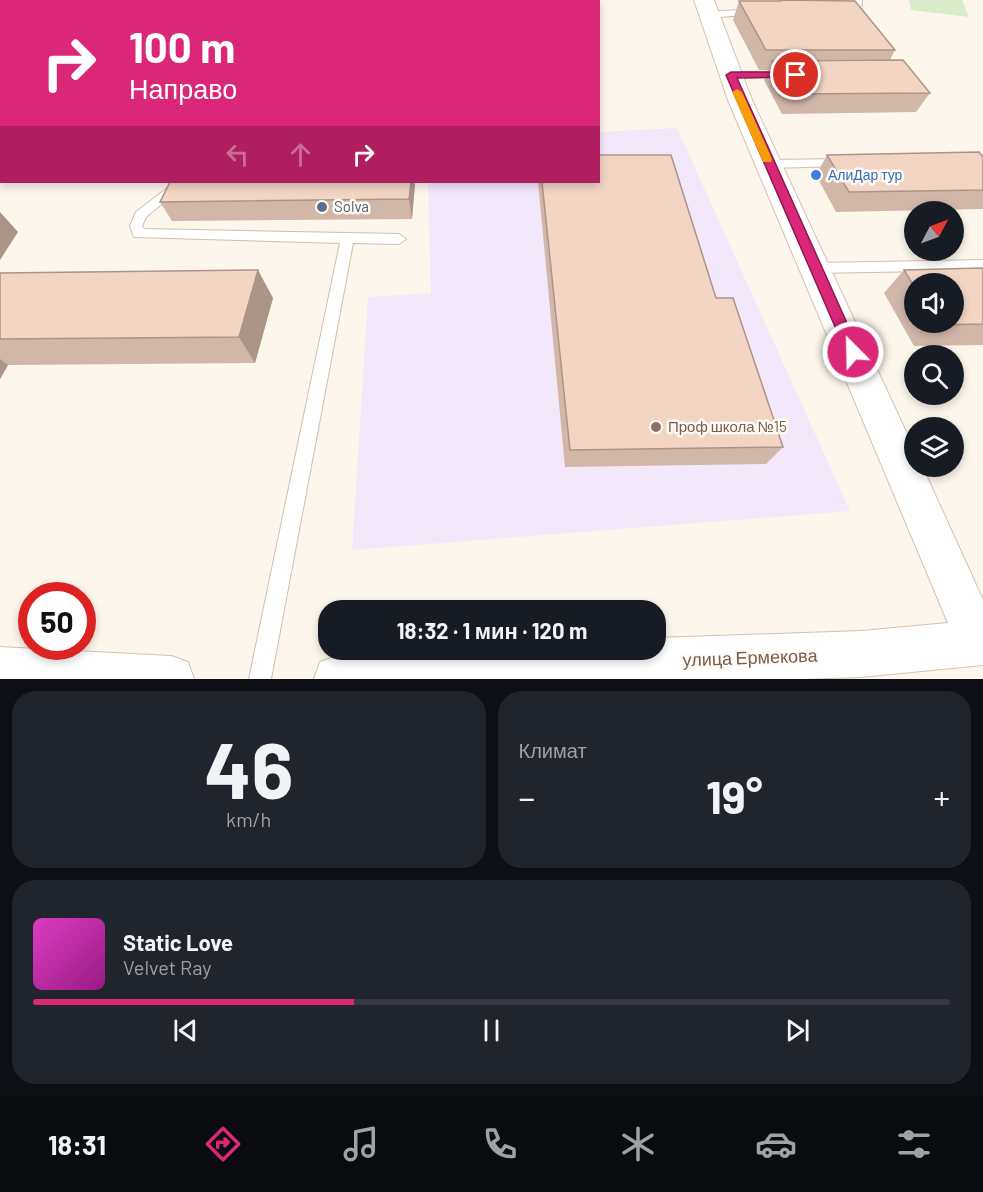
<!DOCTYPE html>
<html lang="ru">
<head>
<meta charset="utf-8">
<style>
	body { margin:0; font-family:Barlow,sans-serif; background:#20242c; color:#f1f3f6; height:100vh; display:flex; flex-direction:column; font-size:22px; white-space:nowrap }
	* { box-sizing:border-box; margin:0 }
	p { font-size:20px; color:#9ea1a6 }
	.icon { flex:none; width:33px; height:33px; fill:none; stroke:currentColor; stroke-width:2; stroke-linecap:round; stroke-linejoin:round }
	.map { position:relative; height:679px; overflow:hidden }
	.details { display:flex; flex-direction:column; gap:12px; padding:12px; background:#0d0f14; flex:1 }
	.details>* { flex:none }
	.banner { position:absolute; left:0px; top:0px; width:600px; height:183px; box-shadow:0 3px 9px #0003; background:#db2777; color:#fff; overflow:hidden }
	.needle { width:39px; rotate:49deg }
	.buttons { position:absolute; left:904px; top:201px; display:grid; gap:12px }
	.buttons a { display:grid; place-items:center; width:60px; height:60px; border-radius:50%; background:#171b24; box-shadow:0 3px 9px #0003; font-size:30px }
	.speed { position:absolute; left:18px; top:582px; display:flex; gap:12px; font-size:30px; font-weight:700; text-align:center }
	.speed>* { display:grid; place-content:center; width:78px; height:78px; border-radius:50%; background:#171b24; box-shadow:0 3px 9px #0003; line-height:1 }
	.speed .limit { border:9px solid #d22; background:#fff; color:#111 }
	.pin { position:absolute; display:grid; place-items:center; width:51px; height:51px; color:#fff; margin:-26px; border:3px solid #fff; border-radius:50%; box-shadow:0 2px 6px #0007 }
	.me { position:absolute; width:66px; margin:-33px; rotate:337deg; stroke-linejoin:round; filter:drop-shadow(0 0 4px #0008) }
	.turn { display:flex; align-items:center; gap:21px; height:126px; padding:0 30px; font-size:27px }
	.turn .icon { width:78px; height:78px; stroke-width:2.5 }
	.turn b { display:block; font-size:42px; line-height:51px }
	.lanes { display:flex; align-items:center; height:57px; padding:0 30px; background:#0003; justify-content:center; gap:30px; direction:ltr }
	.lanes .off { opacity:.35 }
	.big { font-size:45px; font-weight:700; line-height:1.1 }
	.details .widget { flex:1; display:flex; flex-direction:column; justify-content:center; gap:9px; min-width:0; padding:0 21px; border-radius:24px; background:#20242c }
	.details .dial { align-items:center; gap:0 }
	.dial b { font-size:78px; line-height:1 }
	.song { display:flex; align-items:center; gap:18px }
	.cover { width:72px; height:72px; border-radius:9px; background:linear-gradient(135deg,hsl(310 70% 55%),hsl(310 70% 35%)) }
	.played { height:6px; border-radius:3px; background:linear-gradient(90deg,#db2777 35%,#363941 35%) }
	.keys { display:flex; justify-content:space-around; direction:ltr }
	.heat { display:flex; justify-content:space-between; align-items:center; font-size:33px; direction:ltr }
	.details .tiles { flex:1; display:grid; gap:12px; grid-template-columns:1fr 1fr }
	.widget:last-child { grid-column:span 2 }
	.trip { position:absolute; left:318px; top:600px; width:348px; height:60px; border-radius:24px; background:#171b24; box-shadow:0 3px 9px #0003; font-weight:700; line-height:60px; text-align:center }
	.menu { display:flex; height:96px; justify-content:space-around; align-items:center; background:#090b0e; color:#9ea1a6 }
	.menu .icon { width:42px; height:42px }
	.menu .current { color:#db2777 }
	.menu b { font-size:27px; color:#f1f3f6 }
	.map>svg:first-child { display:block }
	.education { fill:#f3e8fa }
	.green { fill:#d8ecc9 }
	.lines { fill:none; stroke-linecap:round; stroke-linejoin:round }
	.service-casing { stroke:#d1beb0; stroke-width:2 }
	.secondary-casing { stroke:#d6c0b0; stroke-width:2 }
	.service { fill:#fff; fill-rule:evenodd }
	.secondary { fill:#fff; fill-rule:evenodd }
	.wall { fill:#d1b7a8; fill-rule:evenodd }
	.shaded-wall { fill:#aa9588 }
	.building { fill:#f3d5c3; stroke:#aa9588; stroke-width:1.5 }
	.route { fill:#db2777; stroke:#8e194d; stroke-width:1.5 }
	.slow { fill:#f59e0b }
	.shop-dot { fill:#3f7fe0; stroke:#fffaf3; stroke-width:2 }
	.service-dot { fill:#5c6f8a; stroke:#fffaf3; stroke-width:2 }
	.education-dot { fill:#8d6e63; stroke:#fffaf3; stroke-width:2 }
	.labels { text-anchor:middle; stroke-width:5; stroke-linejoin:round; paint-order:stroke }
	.far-shop-label { font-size:14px; fill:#366cbe; stroke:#fffaf3; text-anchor:start }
	.service-label { font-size:15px; fill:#4e5e75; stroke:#fffaf3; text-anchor:start }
	.education-label { font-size:15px; fill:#785e54; stroke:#fffaf3; text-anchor:start }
	.near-street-label { font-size:18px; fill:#7a5c4d; stroke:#fffaf3 }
</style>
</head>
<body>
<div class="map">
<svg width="983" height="679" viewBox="0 0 983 679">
	<rect width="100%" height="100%" fill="#fdf6ec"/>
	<path class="education" d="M677,128l173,383 -498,39 16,-253 63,-4 -3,-111h170l1,-50z"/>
	<path class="green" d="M909,0h53l7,17 -58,-7z"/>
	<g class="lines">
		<g class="service-casing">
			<path id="service" d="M163,0h10l-11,2z
				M263,0h9l-10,2z
				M345,0h8v2h-8z
				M854,0h8v5c-6,7 -19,11 -27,5l19,-6z
				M754,9l4,3 -1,2 -49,4 -4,-3 4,-3z
				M785,72l4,1v4l-58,1 -5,-3 5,-3z
				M0,97h2l-2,7z
				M841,159l4,1v6l-76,2 -6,-4 6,-4z
				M0,162l2,1v8l-2,-1z
				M175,182h13l-42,35 -4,9 2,3 255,5 7,5 -7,5 -46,-1 -82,436h-22l91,-436 -206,-6 -4,-11 6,-14z
				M983,260v10l-167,3 -7,-5 7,-5z"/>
		</g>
		<g class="secondary-casing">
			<path id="secondary" d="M694,0h20l38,100 163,351v15h7l61,134v65l-122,12 -61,2h-486l6,-17 17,-6 108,-6h211v-12l205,-7 87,-8 -220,-523z
				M0,647l171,9 17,6 6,17h-194z"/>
		</g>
		<use href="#service" class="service"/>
		<use href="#secondary" class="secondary"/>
	</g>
	<path class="wall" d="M739,1h87l69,49 -5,10 40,33 -14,19 -134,2 -18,-34 4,-10h-9l-26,-50z
		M0,3l2,1v50l-2,1z
		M827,155l156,2v52l-147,3 -20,-37z
		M170,182h244l1,2 -3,35 -240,2 -12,-19z
		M538,182h60l118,116 67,149 -17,17 -201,3z
		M983,268v77l-69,1 -30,-53 20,-23zM915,284l39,38h-39z
		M0,273l273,25 -18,65 -247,2 -8,14z"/>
	<path class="shaded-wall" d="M217,0h38l-2,2h-38z
		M0,41l2,2v11l-2,1z
		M411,182h3l1,2 -3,35 -3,-20z
		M0,212l18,20 -18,28z
		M258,270l15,28 -18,65 -16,-26z
		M0,359l8,6 -8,14z"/>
	<path class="building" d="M172,0h45l-2,2h-45z
		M361,0h40v2h-40z
		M781,0l74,1 40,49h-129l-27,-49h42z
		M0,3l2,1v29h-2z
		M903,60l27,33 -139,1 -19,-33z
		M979,152l4,5v33l-134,2 -22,-37z
		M598,155h73l45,143h17l50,149 -213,3 -28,-268h56z
		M170,182h241l-2,17 -249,3z
		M983,268v56l-46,1 -1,-3h18v-38h-39v4l-11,-18z
		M258,270l-19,67 -239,2v-66z"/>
	<path class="route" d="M796,72l4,3 -1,2 -62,1 123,274 -2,4h-10l-2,-4 -120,-277 5,-3z"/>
	<path class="slow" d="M737,89l5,3 30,67 -1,3h-8l-1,-3 -30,-67z"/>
	<circle class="shop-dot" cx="816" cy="175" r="6"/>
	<circle class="service-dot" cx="322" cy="207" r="6"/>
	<circle class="education-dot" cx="656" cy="427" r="6"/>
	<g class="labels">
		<g class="far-shop-label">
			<text x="828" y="180">АлиДар тур</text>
		</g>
		<g class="service-label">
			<text x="334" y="212">Solva</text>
		</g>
		<g class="education-label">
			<text x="668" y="432">Проф школа №15</text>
		</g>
		<g class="near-street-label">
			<text transform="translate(750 658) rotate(-2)" y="6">улица Ермекова</text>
		</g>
	</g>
</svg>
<div class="buttons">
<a><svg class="needle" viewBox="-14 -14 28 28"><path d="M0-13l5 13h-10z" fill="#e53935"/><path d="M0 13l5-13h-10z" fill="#9ea1a6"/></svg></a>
<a><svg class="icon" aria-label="sound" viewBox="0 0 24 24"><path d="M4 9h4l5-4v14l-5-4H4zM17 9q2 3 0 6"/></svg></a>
<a><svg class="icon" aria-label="search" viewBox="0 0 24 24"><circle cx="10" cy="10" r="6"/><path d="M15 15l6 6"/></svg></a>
<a><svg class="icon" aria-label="layers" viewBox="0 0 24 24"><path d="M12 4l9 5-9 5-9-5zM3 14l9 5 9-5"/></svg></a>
</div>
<div class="speed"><div class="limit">50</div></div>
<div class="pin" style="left:796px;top:75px;background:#d93025"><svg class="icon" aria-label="arrive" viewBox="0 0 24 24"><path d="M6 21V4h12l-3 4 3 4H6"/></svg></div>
<svg class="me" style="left:853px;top:352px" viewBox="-20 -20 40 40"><circle r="17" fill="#db2777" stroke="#fff" stroke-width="3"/><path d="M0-11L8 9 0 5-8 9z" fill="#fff"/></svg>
<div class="trip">18:32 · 1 мин · 120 m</div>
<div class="banner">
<div class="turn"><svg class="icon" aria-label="right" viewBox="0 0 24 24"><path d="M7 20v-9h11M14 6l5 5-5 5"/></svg><div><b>100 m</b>Направо</div></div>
<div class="lanes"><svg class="icon off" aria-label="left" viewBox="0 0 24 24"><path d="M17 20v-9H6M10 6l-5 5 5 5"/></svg><svg class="icon off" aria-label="ahead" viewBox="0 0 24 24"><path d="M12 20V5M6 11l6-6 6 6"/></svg><svg class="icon" aria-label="right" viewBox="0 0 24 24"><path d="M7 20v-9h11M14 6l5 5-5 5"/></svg></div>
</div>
</div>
<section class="details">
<div class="tiles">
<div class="widget dial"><b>46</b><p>km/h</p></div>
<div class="widget"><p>Климат</p>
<div class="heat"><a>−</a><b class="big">19°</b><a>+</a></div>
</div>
<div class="widget">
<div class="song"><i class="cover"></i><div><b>Static Love</b><p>Velvet Ray</p></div></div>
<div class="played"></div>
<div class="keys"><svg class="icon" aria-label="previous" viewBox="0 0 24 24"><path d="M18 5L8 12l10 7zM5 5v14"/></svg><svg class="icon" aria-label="pause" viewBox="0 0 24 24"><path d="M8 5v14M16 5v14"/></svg><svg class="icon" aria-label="next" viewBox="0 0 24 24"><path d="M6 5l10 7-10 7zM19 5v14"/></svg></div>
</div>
</div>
</section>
<nav class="menu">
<b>18:31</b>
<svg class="icon current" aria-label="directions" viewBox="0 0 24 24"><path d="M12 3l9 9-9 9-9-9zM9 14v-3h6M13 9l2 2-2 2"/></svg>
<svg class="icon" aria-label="music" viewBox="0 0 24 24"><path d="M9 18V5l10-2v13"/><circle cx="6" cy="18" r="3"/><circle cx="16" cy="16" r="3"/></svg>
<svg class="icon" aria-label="phone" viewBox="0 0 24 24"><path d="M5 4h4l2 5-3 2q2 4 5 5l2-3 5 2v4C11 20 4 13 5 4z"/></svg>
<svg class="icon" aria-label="climate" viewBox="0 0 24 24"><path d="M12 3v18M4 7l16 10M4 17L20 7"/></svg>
<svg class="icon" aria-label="car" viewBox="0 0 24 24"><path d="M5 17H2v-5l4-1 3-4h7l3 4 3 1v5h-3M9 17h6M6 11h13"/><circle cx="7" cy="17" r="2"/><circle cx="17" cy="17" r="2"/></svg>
<svg class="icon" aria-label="filters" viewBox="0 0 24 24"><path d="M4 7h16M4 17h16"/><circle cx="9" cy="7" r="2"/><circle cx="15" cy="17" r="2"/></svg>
</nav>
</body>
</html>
